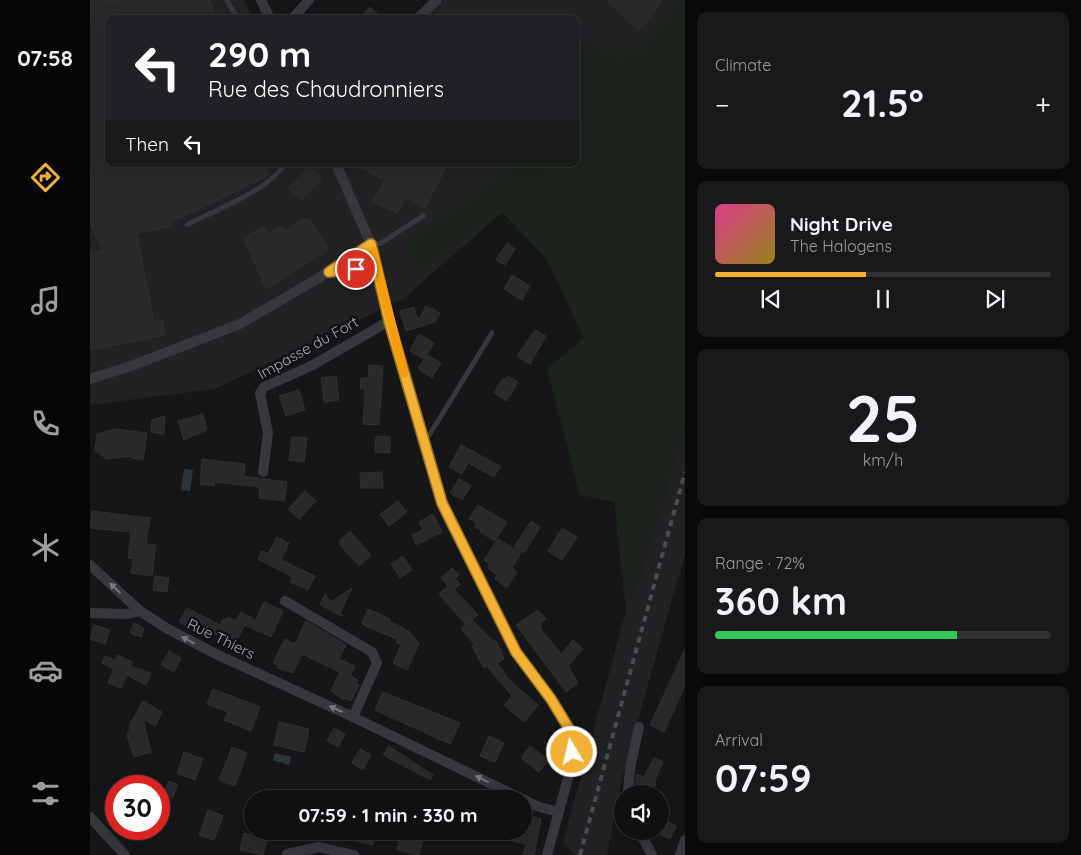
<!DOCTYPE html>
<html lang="en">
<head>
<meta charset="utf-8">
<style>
	body { margin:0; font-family:Quicksand,sans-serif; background:#19191b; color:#f1f3f6; height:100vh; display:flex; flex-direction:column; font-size:19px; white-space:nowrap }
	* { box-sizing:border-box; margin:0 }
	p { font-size:16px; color:#9c9d9f }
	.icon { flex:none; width:28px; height:28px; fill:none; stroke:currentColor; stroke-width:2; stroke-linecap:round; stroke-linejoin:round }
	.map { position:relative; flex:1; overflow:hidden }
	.drawer { display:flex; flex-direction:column; gap:12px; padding:12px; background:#09090a; width:396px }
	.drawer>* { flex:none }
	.hud { position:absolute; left:15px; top:15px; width:475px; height:152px; border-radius:10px; box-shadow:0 5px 20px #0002,0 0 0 1px #303032; background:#202124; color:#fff; overflow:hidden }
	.fabs { position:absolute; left:524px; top:785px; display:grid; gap:10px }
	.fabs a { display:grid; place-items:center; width:55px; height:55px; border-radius:50%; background:#101012; box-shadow:0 5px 20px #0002,0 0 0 1px #303032; font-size:25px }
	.speed { position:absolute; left:15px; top:775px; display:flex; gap:10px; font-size:25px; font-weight:700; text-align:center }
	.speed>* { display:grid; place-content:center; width:65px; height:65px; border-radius:50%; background:#101012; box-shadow:0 5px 20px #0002,0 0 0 1px #303032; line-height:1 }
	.speed .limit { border:8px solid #d22; background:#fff; color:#111 }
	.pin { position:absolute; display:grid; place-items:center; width:42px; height:42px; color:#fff; margin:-21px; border:2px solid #fff; border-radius:50%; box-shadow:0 1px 5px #0007 }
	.me { position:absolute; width:55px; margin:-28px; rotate:351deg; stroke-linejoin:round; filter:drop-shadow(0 0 4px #0008) }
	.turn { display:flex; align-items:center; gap:18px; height:105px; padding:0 20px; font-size:22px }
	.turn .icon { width:65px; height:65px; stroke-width:2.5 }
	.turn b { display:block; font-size:35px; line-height:42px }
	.then { display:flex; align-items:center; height:48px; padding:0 20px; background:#0003; gap:10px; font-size:19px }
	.big { font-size:38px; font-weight:800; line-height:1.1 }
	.drawer .widget { flex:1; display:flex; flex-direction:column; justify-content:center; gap:8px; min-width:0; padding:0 18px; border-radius:10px; background:#19191b }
	.drawer .dial { align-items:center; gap:0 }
	.dial b { font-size:65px; line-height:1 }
	.song { display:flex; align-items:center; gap:15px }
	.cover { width:60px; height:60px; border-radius:8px; background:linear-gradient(135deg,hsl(330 70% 55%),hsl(50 70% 35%)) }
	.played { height:5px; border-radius:2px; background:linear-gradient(90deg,#f2b134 45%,#303032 45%) }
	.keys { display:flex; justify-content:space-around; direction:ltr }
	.heat { display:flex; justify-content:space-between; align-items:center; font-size:28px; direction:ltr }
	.charge { height:8px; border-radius:4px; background:linear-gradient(90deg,#34c759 72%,#303032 0) }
	.trip { position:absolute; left:154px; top:790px; width:288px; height:50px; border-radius:25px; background:#101012; box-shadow:0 5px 20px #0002,0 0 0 1px #303032; font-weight:800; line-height:50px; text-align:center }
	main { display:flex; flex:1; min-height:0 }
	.dock { display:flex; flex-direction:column; width:90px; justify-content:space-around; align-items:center; background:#060607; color:#9c9d9f }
	.dock .icon { width:35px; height:35px }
	.dock .selected { color:#f2b134 }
	.dock b { font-size:22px; color:#f1f3f6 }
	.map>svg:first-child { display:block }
	.built { fill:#222225 }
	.green { fill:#1c231d }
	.water { fill:#2c353c }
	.building { fill:#29292c; stroke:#303034 }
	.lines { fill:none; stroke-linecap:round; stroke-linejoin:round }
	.service { stroke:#37383d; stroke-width:5 }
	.minor { stroke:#37383d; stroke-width:10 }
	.rail { stroke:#4a4c52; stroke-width:4; stroke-dasharray:6 5; stroke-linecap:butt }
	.oneway { fill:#757881 }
	.route-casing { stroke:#9d7322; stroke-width:12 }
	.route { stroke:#f2b134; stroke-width:9 }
	.slow { stroke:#f59e0b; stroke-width:9 }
	.labels { text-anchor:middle; stroke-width:5; stroke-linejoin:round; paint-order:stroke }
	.street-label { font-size:15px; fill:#a8adb8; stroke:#111113 }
</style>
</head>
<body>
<main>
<nav class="dock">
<b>07:58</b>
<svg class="icon selected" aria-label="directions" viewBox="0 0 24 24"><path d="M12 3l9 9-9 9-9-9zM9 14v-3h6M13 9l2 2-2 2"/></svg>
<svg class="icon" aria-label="music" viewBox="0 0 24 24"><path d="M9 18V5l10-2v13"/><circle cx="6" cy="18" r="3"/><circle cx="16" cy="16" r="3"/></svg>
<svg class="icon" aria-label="phone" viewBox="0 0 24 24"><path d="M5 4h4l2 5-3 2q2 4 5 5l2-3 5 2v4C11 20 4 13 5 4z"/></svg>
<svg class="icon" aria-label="climate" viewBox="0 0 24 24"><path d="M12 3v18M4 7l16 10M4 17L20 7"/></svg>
<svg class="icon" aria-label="car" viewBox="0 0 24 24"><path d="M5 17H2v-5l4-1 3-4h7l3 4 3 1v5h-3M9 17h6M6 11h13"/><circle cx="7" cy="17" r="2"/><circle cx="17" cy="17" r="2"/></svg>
<svg class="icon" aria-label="filters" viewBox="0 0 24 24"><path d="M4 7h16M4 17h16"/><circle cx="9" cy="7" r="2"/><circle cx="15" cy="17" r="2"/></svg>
</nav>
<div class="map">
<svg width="595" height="855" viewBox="0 0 595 855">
	<rect width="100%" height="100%" fill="#161618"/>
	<path class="built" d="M0,0h154l9,19h-144v145h448l-154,135 -188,90 -125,16z
		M354,0h241l-109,147v-128h-152z
		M595,427v127l-61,215 -17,86h-32l-12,-13 63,-231 15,-37z"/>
	<path class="green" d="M588,0h7v427l-44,147 -15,37 -12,-109 -34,-7 -33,-126 37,-31 -38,-80 -44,-46 -82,64 -13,-36 84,-55 18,-21h67v-123l44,16 19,-4z"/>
	<path class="water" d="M94,469l9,1 -3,21 -9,-1z
		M185,753l16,4 -2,8 -16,-5z"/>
	<path class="building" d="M0,0h119l8,19h-108v145h155l5,11 -98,47 2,4 -37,7 18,89 8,-2 3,15 -75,15v-97l13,-3 -13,-27z
		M517,0h56l-24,31z
		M280,7l13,12h-24z
		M263,164h95l-24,44 -19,-11 -8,16 -24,-12 12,-21z
		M219,167l13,12 -20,21 -13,-12z
		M214,219h5l20,30 -63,40 -22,-51 20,-12 5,8 12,-8 4,5z
		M417,243l8,6 -10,16 -9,-5z
		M422,275l18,11 -8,14 -18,-11z
		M336,306l14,7 -5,9 -29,9 -6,-20 14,-4 4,13z
		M445,330l11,6 -16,28 -13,-8z
		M329,334l15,9 -10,16 -14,-8z
		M337,355l14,8 -9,15 -14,-9z
		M279,365l14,1 -4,59 -16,-1 2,-35h-5l1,-11h7z
		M246,376l3,24 -15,2 -3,-24z
		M418,376l10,6 -11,19 -13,-8 9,-15 3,1z
		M209,390l6,20 -19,6 -7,-20z
		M113,414l4,16 -23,10 -6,-19z
		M75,416l-1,18 -13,-2 1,-12z
		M26,429l31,4 -4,27 -12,-2v-2l-24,3 -12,-8 2,-17z
		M286,436l14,1v16l-15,-1z
		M202,437l15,1 -3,24 -15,-2z
		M371,445l39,21 -6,11 -26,-14 -6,11 -13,-7z
		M112,459l43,5 -1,12 43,6 -3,19 -25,-3 1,-11 -46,-5v4l-14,-2z
		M292,472l1,16h-22l-1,-15z
		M369,479l12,7 -9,14 -12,-7z
		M215,491l11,10 -17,18 -11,-10z
		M308,501l9,11 -18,14 -9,-12z
		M388,505l29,17 -12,19 -15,-9 1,-2 -6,-3 2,-4 -8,-4z
		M2,511l58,7 -4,26 10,1 -4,31 -21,-3 2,-14 -5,-1 3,-26 -41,-4z
		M343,514l9,18 -26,13 -4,-10 11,-5 -4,-8z
		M441,521l9,6 -16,26 -10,-6z
		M472,528l15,9 -15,23 -14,-9z
		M260,531l21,24 -12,11 -19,-21v-5z
		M187,537l12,6 -8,17 34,16 -7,14 -18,-8 3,-5 -35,-18 4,-8 6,3z
		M408,539l23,14 -9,15 5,4 -10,16 -12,-9 2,-4 -9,-7 2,-3 -6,-5z
		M313,556l9,14 -12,8 -9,-14z
		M362,568l7,7 -4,4 5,5 -6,5 24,26 -12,10 -27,-31 9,-8 -7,-8z
		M65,576l14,2 -2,14 -14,-2z
		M262,588l-12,25 2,3 -22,-11 5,-11 6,8z
		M174,602l19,9 -12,26 -26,-12 -13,23 -8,-4 1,-2 -5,-3 1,-2 -23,-12 -3,5 -16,-8 8,-14 33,17 3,-6 3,1 2,-3 8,4 5,-9 15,8z
		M278,609l22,10 -1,2 20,10 10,13 -12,26 -14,-7 8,-18 -5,-2 2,-3 -36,-16z
		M448,610l8,9 -6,5 2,2 -2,2 21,26 12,-14 10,9 -15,17 10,17 -12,9 -50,-67z
		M382,620l21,21 2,-1 7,12 2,7 -7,4 10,13 -1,1 32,28 -14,17 -20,-17 8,-9 -25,-30 -3,2 -12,-22 3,-1 -14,-16z
		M216,621l40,24 -7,14 16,7 -5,10 8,4 -2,3 3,2 -8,16 -6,-3 -1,2 -13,-9 9,-19 -38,-18 -9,19 -15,-5 1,-2 -6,-3 12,-24 10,5z
		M44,623l10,5 -3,9 -11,-4z
		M4,625l16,5 -5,14 -15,-5z
		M595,649v37l-21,46 -14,-7z
		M79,651l12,7 -7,14 -13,-7z
		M27,655l15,7 -1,4 20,7 -5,12 -19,-10 -6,13 -13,-5 6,-14 -12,-6 3,-7 10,4z
		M123,689l47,18 -9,24 -27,-11 4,-8 -21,-8z
		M293,692l77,31 -10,21 -75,-34z
		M53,701l19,11 -7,14 -12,-7 8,33 -17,5 -7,-22 3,-6 -1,-3z
		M189,722l30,7 -5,23 -30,-7z
		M244,728l11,6 -7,13 -11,-6z
		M399,736l15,7 -9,19 -15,-6z
		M299,746l44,29 -3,5 -47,-25z
		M440,746l19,14 -10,12 -18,-14z
		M142,747l15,6 -12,33 -16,-6z
		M270,749l11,6 -8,15 -11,-7z
		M94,752l19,7 -8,21 -18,-7z
		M564,758l9,4 -9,21 2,1 -5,10h-15v-20l8,3z
		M79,781l9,4 -6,14 -9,-4z
		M118,810l15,6 -9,24 -15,-5z
		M444,817l7,2 -7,36h-11l3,-11 -35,-8v-5h31v-5l9,2z
		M572,819l14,7 -6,13 -12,-6z
		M242,831h44l-3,14 -42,-10z
		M154,833l23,6 -4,16 -23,-5z
		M311,834l22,5 -4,16 -22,-5z"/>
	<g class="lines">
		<path class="service" d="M137,0l11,19
			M97,225c26,-14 85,-36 97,-61
			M282,244l9,-1 42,-27
			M335,442l67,-109"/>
		<path class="minor" d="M171,0l9,19
			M202,19l17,-19
			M327,19l20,-19
			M246,164l35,80 18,77 53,182 74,149 35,47 23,38 -3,30 -24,88
			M240,271l25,-2 23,6
			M0,379l41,-13 109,-42 77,-45 54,-35
			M173,472l5,-39 -8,-40 4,-6 49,-22 76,-44
			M0,565l50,46 28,18 50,26 135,62 186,90 20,5
			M195,601l87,51 5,11 -24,54
			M0,613l38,1 12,-3
			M538,794l2,-26 9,-41
			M0,817l35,38
			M549,831l13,24
			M197,854l32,-7 35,8
			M590,855l5,-15"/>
		<path class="rail" d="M490,855l105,-383"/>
	</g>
	<defs><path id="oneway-solid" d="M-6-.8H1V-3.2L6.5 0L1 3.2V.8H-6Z" transform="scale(1.25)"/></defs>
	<g class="oneway">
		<use href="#oneway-solid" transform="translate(25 588) rotate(-137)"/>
		<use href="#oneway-solid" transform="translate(98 640) rotate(-152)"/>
		<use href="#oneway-solid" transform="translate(246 709) rotate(-156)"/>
		<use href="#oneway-solid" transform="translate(392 779) rotate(-154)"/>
	</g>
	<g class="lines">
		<g class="route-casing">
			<path id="route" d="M266,269l-27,3 42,-28 18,77 53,182 74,149 35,47 23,38 -2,15"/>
		</g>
		<use href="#route" class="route"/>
		<path class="slow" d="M283,251l31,122"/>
	</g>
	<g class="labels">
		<g class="street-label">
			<text transform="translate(218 348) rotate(-29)" y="5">Impasse du Fort</text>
			<text transform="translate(131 639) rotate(26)" y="5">Rue Thiers</text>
		</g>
	</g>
</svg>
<div class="fabs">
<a><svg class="icon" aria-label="sound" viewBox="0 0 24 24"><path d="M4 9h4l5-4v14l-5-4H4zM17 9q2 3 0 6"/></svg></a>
</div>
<div class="speed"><div class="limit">30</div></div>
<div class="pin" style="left:266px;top:269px;background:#d93025"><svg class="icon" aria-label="arrive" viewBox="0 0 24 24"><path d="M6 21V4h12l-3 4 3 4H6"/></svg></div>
<svg class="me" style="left:482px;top:752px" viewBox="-20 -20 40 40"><circle r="17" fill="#f2b134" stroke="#fff" stroke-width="3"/><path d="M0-11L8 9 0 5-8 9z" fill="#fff"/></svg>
<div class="trip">07:59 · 1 min · 330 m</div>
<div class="hud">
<div class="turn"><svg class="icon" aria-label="left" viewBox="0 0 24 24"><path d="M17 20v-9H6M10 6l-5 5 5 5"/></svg><div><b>290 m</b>Rue des Chaudronniers</div></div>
<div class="then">Then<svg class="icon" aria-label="left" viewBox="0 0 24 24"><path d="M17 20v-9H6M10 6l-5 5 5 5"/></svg></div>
</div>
</div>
<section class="drawer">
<div class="widget"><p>Climate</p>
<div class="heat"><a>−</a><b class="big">21.5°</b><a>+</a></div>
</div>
<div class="widget">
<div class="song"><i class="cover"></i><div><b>Night Drive</b><p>The Halogens</p></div></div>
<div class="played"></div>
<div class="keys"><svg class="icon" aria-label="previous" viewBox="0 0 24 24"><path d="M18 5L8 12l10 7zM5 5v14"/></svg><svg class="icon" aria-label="pause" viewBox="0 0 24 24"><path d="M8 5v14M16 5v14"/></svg><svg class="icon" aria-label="next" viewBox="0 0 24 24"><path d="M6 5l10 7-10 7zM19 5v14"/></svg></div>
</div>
<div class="widget dial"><b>25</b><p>km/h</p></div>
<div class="widget"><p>Range · 72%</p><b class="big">360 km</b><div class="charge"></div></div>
<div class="widget"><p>Arrival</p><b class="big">07:59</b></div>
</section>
</main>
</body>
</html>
